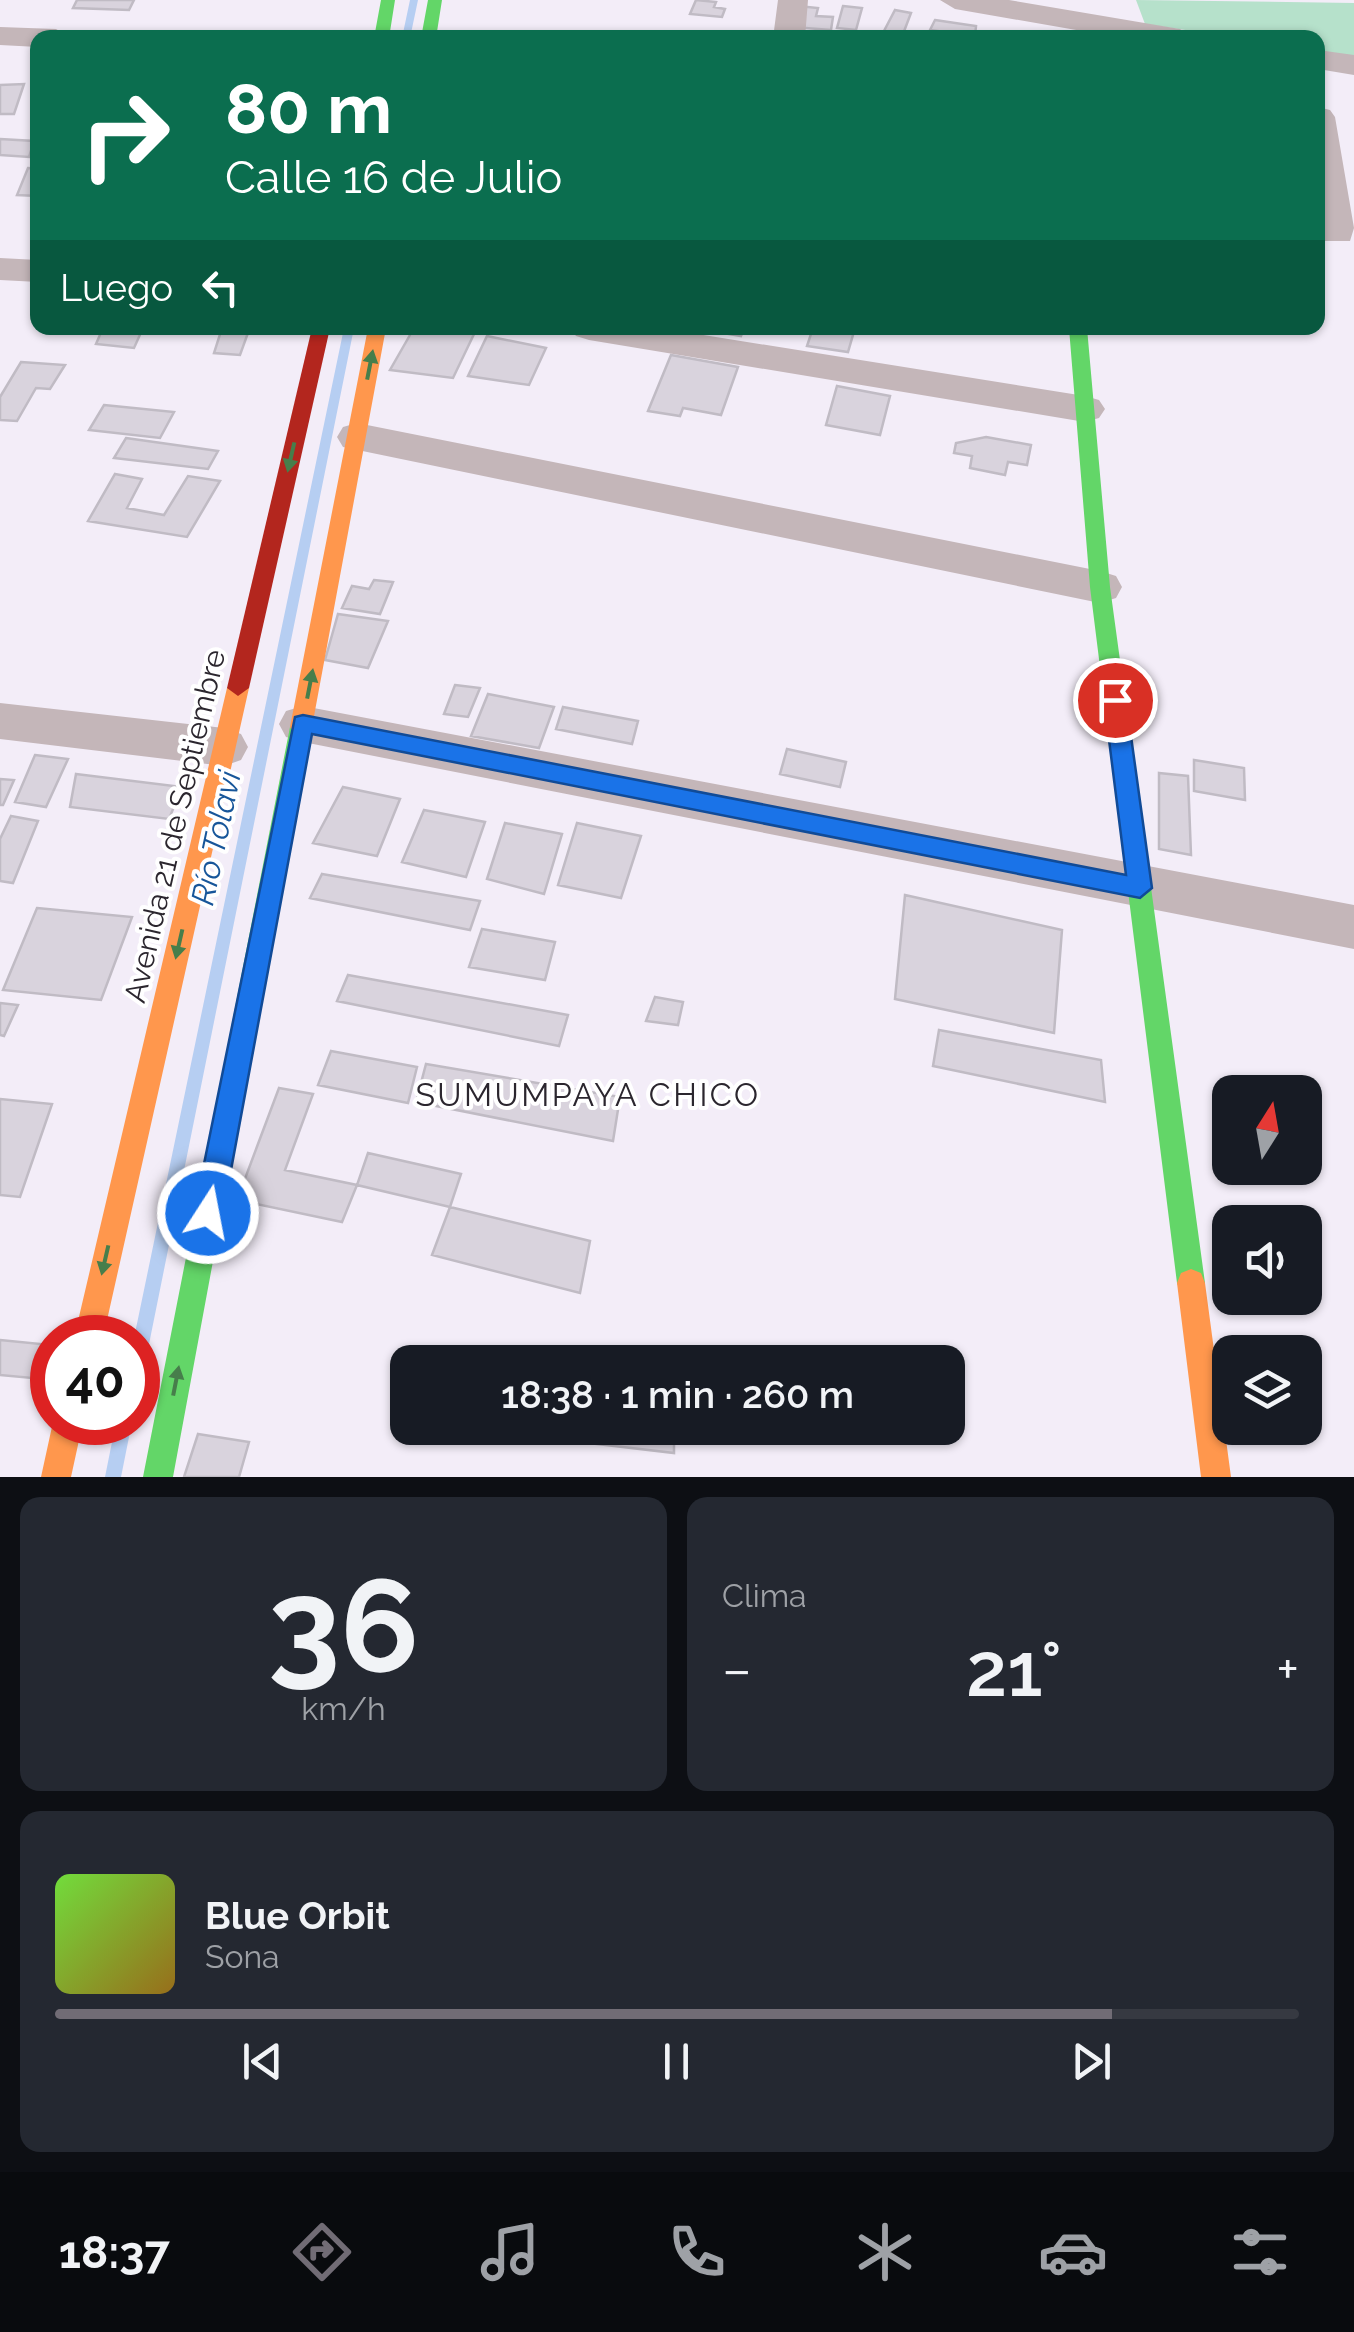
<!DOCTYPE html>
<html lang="es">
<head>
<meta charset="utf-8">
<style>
	body { margin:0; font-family:Raleway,sans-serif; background:#242831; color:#f1f3f6; height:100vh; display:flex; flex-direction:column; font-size:38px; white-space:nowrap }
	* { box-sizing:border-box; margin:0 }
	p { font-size:32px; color:#9ea1a6 }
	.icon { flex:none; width:55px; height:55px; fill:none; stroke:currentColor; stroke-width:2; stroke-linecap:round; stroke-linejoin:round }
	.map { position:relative; height:1477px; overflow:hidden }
	.sheet { display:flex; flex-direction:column; gap:20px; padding:20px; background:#0d0f14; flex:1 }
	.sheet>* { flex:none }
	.hud { position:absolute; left:30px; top:30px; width:1295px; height:305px; border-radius:20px; box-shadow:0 2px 8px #0004; background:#0b6e4f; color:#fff; overflow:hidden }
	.needle { width:65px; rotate:11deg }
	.fabs { position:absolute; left:1212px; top:1075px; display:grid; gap:20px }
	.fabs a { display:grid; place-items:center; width:110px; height:110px; border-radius:20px; background:#171b24; box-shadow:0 2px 8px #0004; font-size:50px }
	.speed { position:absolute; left:30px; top:1315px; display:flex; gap:20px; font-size:50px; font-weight:700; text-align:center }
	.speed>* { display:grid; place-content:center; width:130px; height:130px; border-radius:50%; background:#171b24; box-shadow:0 2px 8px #0004; line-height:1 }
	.speed .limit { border:15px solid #d22; background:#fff; color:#111 }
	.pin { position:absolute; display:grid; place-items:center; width:85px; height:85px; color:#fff; margin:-42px; border:5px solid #fff; border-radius:50%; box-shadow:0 2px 10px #0007 }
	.me { position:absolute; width:110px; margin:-55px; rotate:11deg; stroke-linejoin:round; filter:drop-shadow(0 0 8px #0008) }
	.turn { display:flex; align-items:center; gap:35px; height:210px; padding:0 30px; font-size:45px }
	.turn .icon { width:130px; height:130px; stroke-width:2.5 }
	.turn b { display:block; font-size:70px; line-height:85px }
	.then { display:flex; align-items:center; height:95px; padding:0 30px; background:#0003; gap:20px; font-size:38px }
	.big { font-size:75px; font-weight:600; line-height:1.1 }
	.sheet .card { flex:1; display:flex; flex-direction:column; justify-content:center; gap:15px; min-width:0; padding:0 35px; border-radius:20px; background:#242831 }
	.sheet .dial { align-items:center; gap:0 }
	.dial b { font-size:130px; line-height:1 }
	.song { display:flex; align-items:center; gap:30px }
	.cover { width:120px; height:120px; border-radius:15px; background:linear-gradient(135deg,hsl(100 70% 55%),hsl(40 70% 35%)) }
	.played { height:10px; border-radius:5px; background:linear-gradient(90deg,#716c75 85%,#363941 85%) }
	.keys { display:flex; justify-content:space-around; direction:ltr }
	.heat { display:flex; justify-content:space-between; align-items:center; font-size:55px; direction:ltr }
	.sheet .tiles { flex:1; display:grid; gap:20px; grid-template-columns:1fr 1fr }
	.card:last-child { grid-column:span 2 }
	.trip { position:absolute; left:390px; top:1345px; width:575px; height:100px; border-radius:20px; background:#171b24; box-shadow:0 2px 8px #0004; font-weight:600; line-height:100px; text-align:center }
	.tab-bar { display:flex; height:160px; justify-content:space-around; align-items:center; background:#090b0e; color:#9ea1a6 }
	.tab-bar .icon { width:70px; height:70px }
	.tab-bar .selected { color:#716c75 }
	.tab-bar b { font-size:45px; color:#f1f3f6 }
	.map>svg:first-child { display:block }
	.green { fill:#b6e1cb }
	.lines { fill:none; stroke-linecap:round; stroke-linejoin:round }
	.stream { fill:#b6cef2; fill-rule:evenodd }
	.building { fill:#d9d3dd; stroke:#c0bbc4; stroke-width:2.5 }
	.street { fill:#c4b6b9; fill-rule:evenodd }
	.fast { fill:#63d668; fill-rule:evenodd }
	.slow { fill:#ff974d; fill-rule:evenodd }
	.jam { fill:#b3261e; fill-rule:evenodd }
	.oneway { fill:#477e4b }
	.route { fill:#1a73e8; stroke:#114b97; stroke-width:2.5 }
	.labels { text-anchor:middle; stroke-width:8; stroke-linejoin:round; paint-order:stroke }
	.street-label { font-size:30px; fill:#2b262e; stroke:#fff }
	.water-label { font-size:32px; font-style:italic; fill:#17569a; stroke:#fff }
	.neighbourhood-label { font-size:32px; letter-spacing:2.5px; fill:#2b262e; stroke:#fff }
</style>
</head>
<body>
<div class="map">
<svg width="1354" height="1477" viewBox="0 0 1354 1477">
	<rect width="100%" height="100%" fill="#f3edf8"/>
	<path class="green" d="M1136,0l218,3v54l-36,-6v-13l-86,-1 -87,-13z"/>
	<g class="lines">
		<path class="stream" d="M410,0h8l-8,38h-8z
			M344,328h10l-208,1031 -2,6 -6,2v-29h-4z
			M116,1422h16l-11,55h-16z"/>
	</g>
	<path class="building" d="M77,0h57l-5,10 -56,-2z
		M696,0l20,2 -2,5 11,2 -3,8 -32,-3z
		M798,6l20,2 -2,8 17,1 -2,13 -38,-3z
		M843,6l19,2 -6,22 -19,-2z
		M895,10l16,3 -8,21 -19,-3z
		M935,20l41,6 -1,10 -45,-6z
		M24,84l-10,30h-14v-29z
		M0,139l34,2 -5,16 -29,-2z
		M28,168l10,1v27l-21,-1z
		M103,328h40l-9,20 -38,-4z
		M222,328h57l-30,2 -9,25 -26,-2z
		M414,328l60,6 -21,44 -63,-8z
		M694,328h50l-3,8z
		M813,328h42l-7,24 -41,-6z
		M487,336l59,12 -17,37 -61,-9z
		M671,355l67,12 -17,48 -38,-7 -3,8 -32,-5z
		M21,362l44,3 -15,24 -14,-1 -19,33 -17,-1v-23z
		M837,386l53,10 -10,39 -54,-10z
		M104,405l70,7 -14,26 -71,-8z
		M986,437l45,8 -4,20 -19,-3 -3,13 -35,-7 2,-12 -18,-3 2,-10z
		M126,438l92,13 -10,18 -94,-11z
		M115,474l27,5 -15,29 37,7 24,-39 32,5 -33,56 -99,-16z
		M374,580l19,2 -13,32 -38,-6 10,-22 17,3z
		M338,614l50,7 -20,47 -43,-8z
		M455,685l25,3 -12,29 -24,-3z
		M488,694l66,13 -15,41 -68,-12z
		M563,707l75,14 -6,23 -76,-15z
		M787,749l59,13 -6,25 -60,-13z
		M35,755l33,4 -22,48 -31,-5z
		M1194,760l50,8 1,32 -51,-9z
		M1159,773l29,3 3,79 -32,-6z
		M76,774l106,13 -13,32 -99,-12z
		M0,779l14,1 -11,25h-3z
		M343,787l57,12 -23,57 -64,-13z
		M424,810l61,12 -19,55 -64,-15z
		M11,816l27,5 -25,62 -13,-2v-42z
		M505,823l57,11 -18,60 -57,-15z
		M577,823l64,13 -20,62 -63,-13z
		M322,874l158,27 -10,29 -160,-32z
		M905,895l157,35 -8,103 -159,-34z
		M37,908l95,9 -31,83 -98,-10z
		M482,929l73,13 -10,38 -76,-13z
		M348,975l220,40 -9,31 -222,-45z
		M655,997l28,5 -5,23 -32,-4z
		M0,1003l18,2 -14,31 -4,-1z
		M939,1030l162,30 4,42 -172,-36z
		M331,1051l86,16 -9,36 -90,-18z
		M426,1064l194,33 -7,44 -197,-39z
		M279,1088l34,6 -28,76 72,15 -15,37 -105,-22z
		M0,1099l52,5 -32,93 -20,-2z
		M368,1153l93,21 -11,33 -93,-22z
		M450,1207l140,34 -10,52 -148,-38z
		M0,1340l41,4 -9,34 -32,-3z
		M461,1428h213v25z
		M198,1434l51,8 -10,35h-55z"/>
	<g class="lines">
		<path class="street" d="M778,0h30l-3,38h-32z
			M940,0h69l171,29 15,9h-73l-167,-29z
			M0,27l56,2 15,9h-33v9l-38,-2z
			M1318,50l36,5v20l-36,-6z
			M1318,107l12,3 5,7 19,111 -4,13h-32z
			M0,258l38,2v22l-38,-2z
			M570,328h90l425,68 14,4 6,9 -6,9 -14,4 -496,-82 -13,-4z
			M357,423l743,148 16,5 6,11 -6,11 -16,5 -757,-156 -6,-10 6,-10z
			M0,703l224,25 17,6 7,13 -7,13 -17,6 -224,-27z
			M303,706l1051,199v44l-1051,-207 -17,-5 -7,-13 7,-13z"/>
		<path class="fast" d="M381,0h14l-6,38h-15z
			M428,0h14l-6,38h-15z
			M1069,328h18l23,259 95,696 -4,10 -10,4 -10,-4 -4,-10 -87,-696z
			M301,718l8,3 3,6 -139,750h-30l147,-750 3,-6z"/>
		<path class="slow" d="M368,328h18l-74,399 -3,6h-16l-3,-6z
			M238,680l11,8 -146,650h-29l153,-650z
			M1191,1269l10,4 4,10 26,194h-30l-24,-194 4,-10z
			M53,1422h30l-12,55h-30z"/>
		<path class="jam" d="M312,328h18l-81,360 -11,8 -11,-8z"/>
	</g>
	<defs><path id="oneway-solid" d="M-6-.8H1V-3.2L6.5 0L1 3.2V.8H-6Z" transform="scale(2.5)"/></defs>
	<g class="oneway">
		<use href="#oneway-solid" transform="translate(370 365) rotate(-79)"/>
		<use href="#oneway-solid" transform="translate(291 457) rotate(103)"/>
		<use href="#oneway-solid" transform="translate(310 684) rotate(-79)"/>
		<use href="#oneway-solid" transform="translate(179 944) rotate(103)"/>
		<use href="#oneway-solid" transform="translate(105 1260) rotate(103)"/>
		<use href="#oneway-solid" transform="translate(176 1381) rotate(-79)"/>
	</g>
	<path class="route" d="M1115,691l11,9 26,188 -12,10 -828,-164 -89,479 -5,10 -10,4 -9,-4 -5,-10 101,-496 8,-2 823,160 -22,-175z"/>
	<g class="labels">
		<g class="street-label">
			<text transform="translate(175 826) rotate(-77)" y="10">Avenida 21 de Septiembre</text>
		</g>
		<g class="water-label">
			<text transform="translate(216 838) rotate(-78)" y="11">Río Tolavi</text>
		</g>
		<g class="neighbourhood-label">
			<text x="588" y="1106">SUMUMPAYA CHICO</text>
		</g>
	</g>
</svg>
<div class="fabs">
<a><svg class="needle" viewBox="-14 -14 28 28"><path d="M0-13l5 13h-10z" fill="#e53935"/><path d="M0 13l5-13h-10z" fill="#9ea1a6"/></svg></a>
<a><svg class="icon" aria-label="sound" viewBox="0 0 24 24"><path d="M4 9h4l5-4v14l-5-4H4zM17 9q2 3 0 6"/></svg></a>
<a><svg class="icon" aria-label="layers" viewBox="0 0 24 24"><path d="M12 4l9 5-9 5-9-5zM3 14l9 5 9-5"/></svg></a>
</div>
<div class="speed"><div class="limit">40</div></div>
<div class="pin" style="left:1115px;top:700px;background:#d93025"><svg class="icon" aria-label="arrive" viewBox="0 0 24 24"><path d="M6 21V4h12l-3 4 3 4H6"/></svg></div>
<svg class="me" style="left:208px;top:1213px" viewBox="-20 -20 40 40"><circle r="17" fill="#1a73e8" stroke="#fff" stroke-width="3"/><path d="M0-11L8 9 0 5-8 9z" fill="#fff"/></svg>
<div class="trip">18:38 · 1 min · 260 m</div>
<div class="hud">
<div class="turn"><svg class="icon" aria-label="right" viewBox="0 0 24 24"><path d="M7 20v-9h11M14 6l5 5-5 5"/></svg><div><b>80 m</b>Calle 16 de Julio</div></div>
<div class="then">Luego<svg class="icon" aria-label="left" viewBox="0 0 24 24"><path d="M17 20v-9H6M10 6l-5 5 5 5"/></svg></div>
</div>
</div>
<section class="sheet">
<div class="tiles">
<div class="card dial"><b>36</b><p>km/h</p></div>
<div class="card"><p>Clima</p>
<div class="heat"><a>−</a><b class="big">21°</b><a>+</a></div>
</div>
<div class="card">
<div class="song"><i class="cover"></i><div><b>Blue Orbit</b><p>Sona</p></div></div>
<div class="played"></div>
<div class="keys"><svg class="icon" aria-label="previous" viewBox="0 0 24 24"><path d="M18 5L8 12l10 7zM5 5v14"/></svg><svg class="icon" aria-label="pause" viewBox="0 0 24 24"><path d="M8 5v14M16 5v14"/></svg><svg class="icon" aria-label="next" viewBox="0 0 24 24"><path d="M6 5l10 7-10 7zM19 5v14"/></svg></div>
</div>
</div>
</section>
<nav class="tab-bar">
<b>18:37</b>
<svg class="icon selected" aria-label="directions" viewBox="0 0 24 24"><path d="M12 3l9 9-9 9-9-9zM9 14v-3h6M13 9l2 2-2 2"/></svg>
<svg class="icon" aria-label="music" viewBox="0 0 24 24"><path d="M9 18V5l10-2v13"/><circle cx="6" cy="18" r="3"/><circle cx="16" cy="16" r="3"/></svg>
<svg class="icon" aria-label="phone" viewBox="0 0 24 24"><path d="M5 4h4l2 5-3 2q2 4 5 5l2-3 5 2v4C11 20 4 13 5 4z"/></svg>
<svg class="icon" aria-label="climate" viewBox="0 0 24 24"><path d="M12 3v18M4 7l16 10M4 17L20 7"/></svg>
<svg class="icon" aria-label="car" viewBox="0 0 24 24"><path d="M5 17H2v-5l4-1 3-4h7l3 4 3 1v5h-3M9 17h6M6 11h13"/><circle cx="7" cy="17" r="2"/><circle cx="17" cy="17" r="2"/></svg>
<svg class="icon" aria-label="filters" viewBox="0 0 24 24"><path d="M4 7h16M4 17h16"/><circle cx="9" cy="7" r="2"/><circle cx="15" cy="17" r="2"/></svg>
</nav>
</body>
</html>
